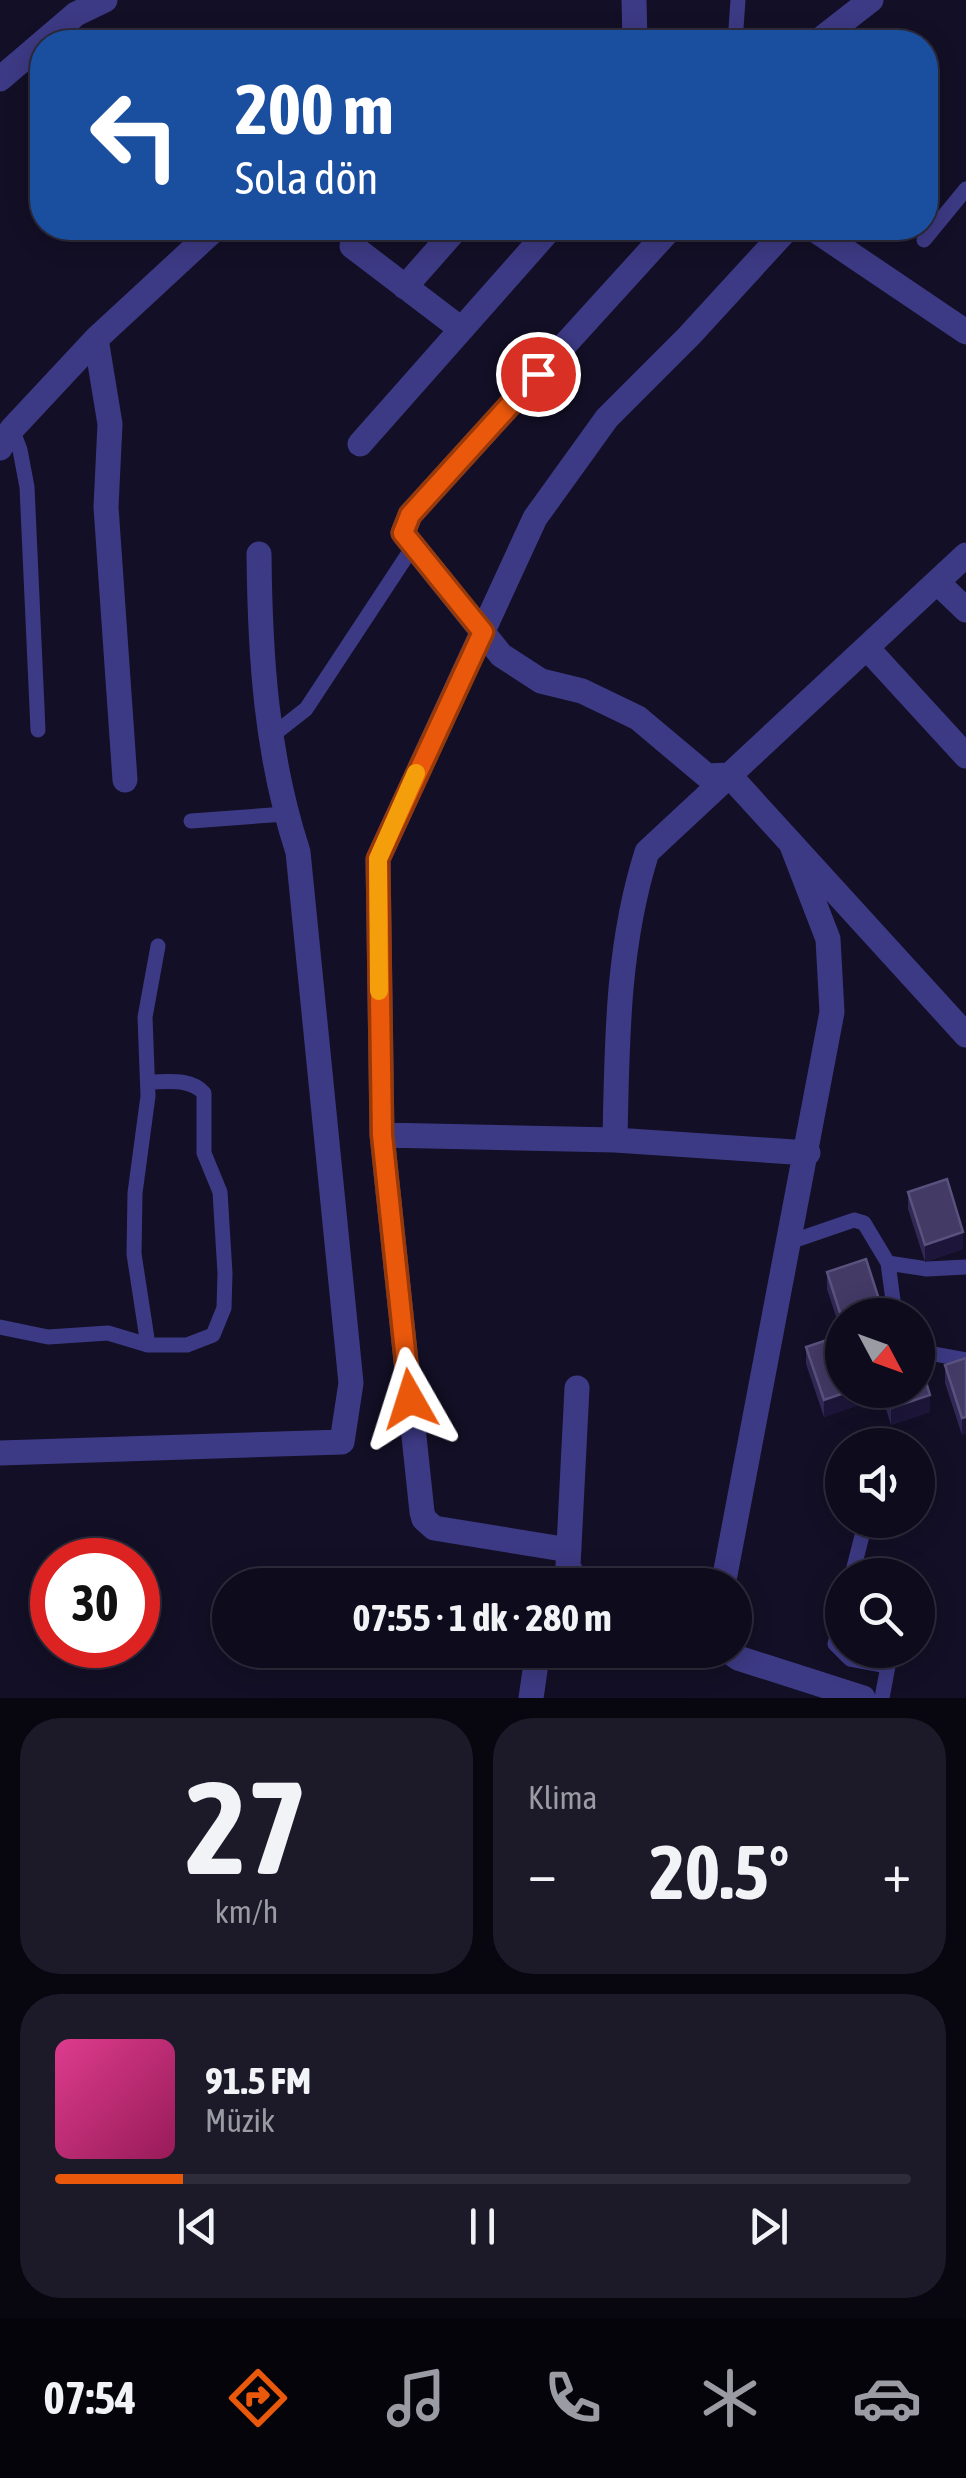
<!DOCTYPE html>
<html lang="tr">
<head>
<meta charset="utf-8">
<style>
	body { margin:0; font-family:"Asap Condensed",sans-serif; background:#1c1929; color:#f1f3f6; height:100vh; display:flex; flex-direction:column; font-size:38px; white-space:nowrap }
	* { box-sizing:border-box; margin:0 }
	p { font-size:32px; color:#9b9ba3 }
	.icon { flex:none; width:55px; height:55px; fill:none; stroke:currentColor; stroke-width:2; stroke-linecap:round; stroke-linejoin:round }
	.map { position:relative; height:1698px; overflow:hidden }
	.panel { display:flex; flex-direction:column; gap:20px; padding:20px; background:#08060f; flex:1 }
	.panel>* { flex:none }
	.guide { position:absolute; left:30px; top:30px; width:908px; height:210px; border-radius:40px; box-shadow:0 5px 25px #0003,0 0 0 2px #2e2b3b; background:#1a4fa0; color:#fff; overflow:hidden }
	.needle { width:65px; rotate:131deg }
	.buttons { position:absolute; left:825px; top:1298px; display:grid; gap:20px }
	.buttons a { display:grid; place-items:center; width:110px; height:110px; border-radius:50%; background:#0e0b1c; box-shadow:0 5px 25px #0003,0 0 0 2px #2e2b3b; font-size:50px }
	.speed { position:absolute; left:30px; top:1538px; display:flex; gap:20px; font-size:50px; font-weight:700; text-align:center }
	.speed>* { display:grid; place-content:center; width:130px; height:130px; border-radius:50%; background:#0e0b1c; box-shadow:0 5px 25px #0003,0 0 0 2px #2e2b3b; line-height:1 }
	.speed .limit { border:15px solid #d22; background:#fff; color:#111 }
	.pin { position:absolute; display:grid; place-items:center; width:85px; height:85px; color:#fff; margin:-42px; border:5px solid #fff; border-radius:50%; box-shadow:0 2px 10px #0007 }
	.me { position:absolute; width:110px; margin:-55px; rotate:354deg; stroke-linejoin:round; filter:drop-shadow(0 0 8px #0008) }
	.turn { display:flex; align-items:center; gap:35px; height:210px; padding:0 40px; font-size:45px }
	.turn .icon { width:130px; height:130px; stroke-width:2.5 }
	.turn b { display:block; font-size:70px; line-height:85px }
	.big { font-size:75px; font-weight:700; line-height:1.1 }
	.panel .widget { flex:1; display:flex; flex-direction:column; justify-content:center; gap:15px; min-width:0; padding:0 35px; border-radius:40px; background:#1c1929 }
	.panel .dial { align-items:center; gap:0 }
	.dial b { font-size:130px; line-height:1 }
	.song { display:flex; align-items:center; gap:30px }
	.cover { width:120px; height:120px; border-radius:15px; background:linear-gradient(135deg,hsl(330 70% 55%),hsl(330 70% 35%)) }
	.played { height:10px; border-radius:5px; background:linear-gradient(90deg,#ea580c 15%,#2e2b3b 15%) }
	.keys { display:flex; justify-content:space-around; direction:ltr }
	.heat { display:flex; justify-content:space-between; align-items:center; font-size:55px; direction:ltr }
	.panel .tiles { flex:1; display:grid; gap:20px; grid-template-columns:1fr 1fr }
	.widget:last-child { grid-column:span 2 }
	.trip { position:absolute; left:212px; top:1568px; width:540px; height:100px; border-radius:50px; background:#0e0b1c; box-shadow:0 5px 25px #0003,0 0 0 2px #2e2b3b; font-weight:700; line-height:100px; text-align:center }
	.dock { display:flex; height:160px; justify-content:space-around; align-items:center; background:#06040b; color:#9b9ba3 }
	.dock .icon { width:70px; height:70px }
	.dock .active { color:#ea580c }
	.dock b { font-size:45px; color:#f1f3f6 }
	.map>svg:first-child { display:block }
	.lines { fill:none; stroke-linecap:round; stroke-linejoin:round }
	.service { stroke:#3d3a85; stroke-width:15 }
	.minor { stroke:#3d3a85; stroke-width:25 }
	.wall { fill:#312854 }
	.shaded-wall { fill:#1d163a }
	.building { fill:#433a66; stroke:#5a527e; stroke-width:2.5 }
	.route-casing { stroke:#983908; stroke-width:25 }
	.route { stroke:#ea580c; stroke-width:18 }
	.slow { stroke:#f59e0b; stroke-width:18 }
</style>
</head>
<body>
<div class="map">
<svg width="966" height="1698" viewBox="0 0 966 1698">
	<rect width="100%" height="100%" fill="#130f26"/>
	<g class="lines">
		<path class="service" d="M735,42l3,-42
			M924,240l42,-51
			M12,429l8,21 7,37 11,243
			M269,738l37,-29 108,-164
			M191,821l94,-7
			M790,1242l64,-22 10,3 24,40 7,52
			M888,1263l39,6 39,-2
			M0,1327l48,10 60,-4 40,12h39l26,-10 11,-27 1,-35 -5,-81 -16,-39v-60c-14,-15 -36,-11 -55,-11
			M148,1345l-14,-91 1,-61 13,-97 -3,-79 13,-71
			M918,1351l48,9
			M886,1445l2,-9
			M852,1575l14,-55
			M842,1614l-7,30 15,15 38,7 -6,32"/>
		<path class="minor" d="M634,0l1,42
			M817,42l54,-42
			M0,79l76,-65 29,-14
			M671,228l-261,287 -7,18 98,122 40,26 41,10 56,27 69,58 22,-1
			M812,228l154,104
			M352,246l109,83
			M405,287l52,-59
			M96,339l14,85 -4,83 19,273
			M360,444l191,-216
			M0,448l12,-19 84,-90 120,-111
			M937,582l29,28
			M867,648l99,108
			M729,775l237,260
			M382,1135l233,5 193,13
			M615,1140c2,-98 2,-194 32,-288l319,-297
			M577,1388l-9,178 10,19
			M0,1453l342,-11 9,-59 -53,-531c-32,-98 -38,-196 -39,-298
			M569,1550l-135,-22 -10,-9 -2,-7 -40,-377 -4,-276 157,-341 72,-100 82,-82 99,-108
			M582,1585h27
			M716,1585l9,-10 107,-563 -4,-73 -37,-96
			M727,1650l11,8 125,40
			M531,1698l7,-48"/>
	</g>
	<path class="wall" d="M908,1192l55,57 -38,13 -17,-53z
		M827,1272l56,43h-41v75h20v14l-38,13 -18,-53v-17l36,-12 -15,-46z
		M966,1358l-4,77 -17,-52v-18z
		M880,1390h38l12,22 -39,13z"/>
	<path class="shaded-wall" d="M963,1232v17l-38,13v-17z
		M853,1390h9v14l-38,13v-17z
		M930,1395v17l-39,13v-17z
		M966,1417v17l-4,1v-17z"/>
	<path class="building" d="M947,1179l16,53 -38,13 -17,-53z
		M866,1259l17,53 -10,3h-31v4l-15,-47z
		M842,1335v55h11l-29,10 -18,-53z
		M918,1356l12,39 -39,13 -6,-18h33z
		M966,1358v59l-4,1 -17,-53z"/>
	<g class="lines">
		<g class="route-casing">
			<path id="route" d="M410,1399l-28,-264 -4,-276 105,-227 -80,-99 7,-18 128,-141"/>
		</g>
		<use href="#route" class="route"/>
		<path class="slow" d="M379,991l-1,-132 38,-86"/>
	</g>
</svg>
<div class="buttons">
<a><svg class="needle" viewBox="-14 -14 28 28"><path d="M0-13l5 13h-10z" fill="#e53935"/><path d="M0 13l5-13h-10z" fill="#9b9ba3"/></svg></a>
<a><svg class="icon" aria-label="sound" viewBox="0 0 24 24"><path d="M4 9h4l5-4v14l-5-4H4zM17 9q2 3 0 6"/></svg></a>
<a><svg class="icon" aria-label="search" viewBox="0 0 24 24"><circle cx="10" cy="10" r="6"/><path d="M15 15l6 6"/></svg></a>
</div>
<div class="speed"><div class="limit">30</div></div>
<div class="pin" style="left:538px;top:374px;background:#d93025"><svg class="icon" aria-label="arrive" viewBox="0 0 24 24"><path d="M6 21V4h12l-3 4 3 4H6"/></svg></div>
<svg class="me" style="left:410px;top:1399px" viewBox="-20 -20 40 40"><path d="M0-17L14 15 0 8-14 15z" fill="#ea580c" stroke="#fff" stroke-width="4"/></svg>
<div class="trip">07:55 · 1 dk · 280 m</div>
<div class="guide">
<div class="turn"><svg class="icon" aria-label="left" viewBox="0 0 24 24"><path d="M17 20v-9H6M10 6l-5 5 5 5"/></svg><div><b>200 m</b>Sola dön</div></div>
</div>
</div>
<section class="panel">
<div class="tiles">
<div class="widget dial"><b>27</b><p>km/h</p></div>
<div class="widget"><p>Klima</p>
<div class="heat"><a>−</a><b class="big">20.5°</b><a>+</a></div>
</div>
<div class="widget">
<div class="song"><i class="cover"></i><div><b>91.5 FM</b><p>Müzik</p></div></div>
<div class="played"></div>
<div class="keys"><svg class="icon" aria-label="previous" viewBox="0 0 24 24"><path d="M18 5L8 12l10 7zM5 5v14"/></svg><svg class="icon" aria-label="pause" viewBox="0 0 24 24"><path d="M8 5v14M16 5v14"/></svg><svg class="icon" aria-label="next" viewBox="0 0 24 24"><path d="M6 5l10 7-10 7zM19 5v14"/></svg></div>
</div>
</div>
</section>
<nav class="dock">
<b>07:54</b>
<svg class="icon active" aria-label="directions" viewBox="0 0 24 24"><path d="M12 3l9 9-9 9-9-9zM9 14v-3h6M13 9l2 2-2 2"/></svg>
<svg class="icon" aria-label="music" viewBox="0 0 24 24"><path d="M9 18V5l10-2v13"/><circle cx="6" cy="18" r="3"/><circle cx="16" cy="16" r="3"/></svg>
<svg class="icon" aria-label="phone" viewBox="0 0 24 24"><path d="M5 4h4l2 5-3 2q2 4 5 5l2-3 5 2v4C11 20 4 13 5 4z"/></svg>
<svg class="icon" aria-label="climate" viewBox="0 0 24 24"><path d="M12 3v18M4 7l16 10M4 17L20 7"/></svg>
<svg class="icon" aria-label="car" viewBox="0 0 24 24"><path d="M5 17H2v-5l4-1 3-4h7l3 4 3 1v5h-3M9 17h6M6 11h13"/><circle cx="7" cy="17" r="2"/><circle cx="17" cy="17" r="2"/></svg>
</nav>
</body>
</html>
